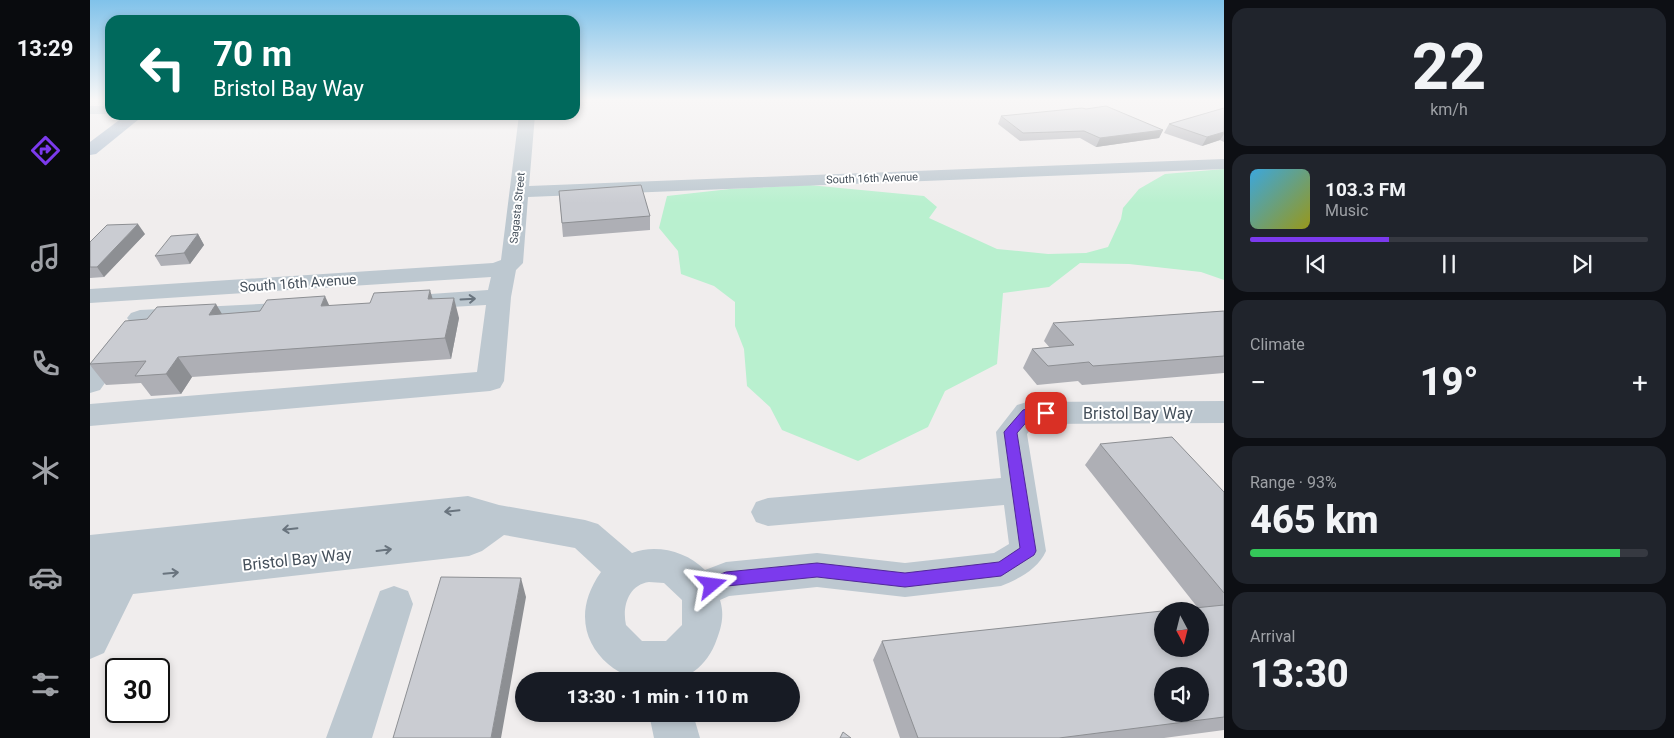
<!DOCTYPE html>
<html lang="en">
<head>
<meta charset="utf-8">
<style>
	body { margin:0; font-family:Roboto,sans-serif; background:#20242c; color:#f1f3f6; height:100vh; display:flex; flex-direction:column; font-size:19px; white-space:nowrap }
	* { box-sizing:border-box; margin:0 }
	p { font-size:16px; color:#9ea1a6 }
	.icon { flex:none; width:28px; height:28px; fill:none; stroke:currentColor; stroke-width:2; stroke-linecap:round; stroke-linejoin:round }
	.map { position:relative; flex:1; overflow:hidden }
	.panel { display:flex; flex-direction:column; gap:8px; padding:8px; background:#0d0f14; width:450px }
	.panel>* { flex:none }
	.top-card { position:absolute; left:15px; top:15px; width:475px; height:105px; border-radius:15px; box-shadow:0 2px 8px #0003; background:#00695c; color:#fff; overflow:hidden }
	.needle { width:32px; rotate:173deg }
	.tools { position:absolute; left:1064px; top:602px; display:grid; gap:10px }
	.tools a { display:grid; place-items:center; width:55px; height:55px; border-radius:50%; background:#171b24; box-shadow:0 2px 8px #0003; font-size:25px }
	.speed { position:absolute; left:15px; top:658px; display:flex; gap:10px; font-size:25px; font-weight:700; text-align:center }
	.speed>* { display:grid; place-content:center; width:65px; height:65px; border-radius:50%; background:#171b24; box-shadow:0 2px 8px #0003; line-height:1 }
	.speed .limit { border:2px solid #111; border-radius:8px; background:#fff; color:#111 }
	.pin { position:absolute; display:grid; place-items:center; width:42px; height:42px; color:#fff; margin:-21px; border-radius:10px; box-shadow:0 2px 8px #0006 }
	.me { position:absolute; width:55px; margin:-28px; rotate:74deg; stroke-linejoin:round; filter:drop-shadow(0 0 4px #0008) }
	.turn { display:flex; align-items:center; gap:18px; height:105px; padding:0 25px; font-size:22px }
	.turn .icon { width:65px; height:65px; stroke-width:2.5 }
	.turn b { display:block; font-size:35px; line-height:42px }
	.big { font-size:38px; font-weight:800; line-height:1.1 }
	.panel .tile { flex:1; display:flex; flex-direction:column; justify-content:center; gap:8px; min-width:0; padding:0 18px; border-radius:15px; background:#20242c }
	.panel .dial { align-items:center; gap:0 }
	.dial b { font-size:65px; line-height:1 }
	.song { display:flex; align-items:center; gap:15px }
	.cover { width:60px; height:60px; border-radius:8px; background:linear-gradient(135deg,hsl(200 70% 55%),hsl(60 70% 35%)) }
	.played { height:5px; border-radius:2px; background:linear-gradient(90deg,#7c3aed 35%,#363941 35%) }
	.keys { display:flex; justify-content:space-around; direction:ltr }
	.heat { display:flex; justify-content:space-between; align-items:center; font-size:28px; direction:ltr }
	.charge { height:8px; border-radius:4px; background:linear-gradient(90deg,#34c759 93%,#363941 0) }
	.trip { position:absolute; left:425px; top:672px; width:285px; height:50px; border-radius:25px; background:#171b24; box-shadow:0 2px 8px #0003; font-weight:800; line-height:50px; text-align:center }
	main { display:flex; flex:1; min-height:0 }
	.dock { display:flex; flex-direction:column; width:90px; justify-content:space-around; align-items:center; background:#090b0e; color:#9ea1a6 }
	.dock .icon { width:35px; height:35px }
	.dock .selected { color:#7c3aed }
	.dock b { font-size:22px; color:#f1f3f6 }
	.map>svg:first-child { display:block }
	.green { fill:#b9f0cf }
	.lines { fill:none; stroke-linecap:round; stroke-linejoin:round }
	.minor { fill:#bdc8d0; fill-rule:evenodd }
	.major { fill:#acbcce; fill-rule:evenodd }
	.wall { fill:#aeafb5 }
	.shaded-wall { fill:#8d8f93 }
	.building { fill:#caccd2; stroke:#8d8f93; fill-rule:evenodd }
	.oneway { stroke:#69747e }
	.route { fill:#7c3aed; stroke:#51269a }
	.labels { text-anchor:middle; stroke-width:4; stroke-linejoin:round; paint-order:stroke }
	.far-street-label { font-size:11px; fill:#45505b; stroke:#fff }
	.street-label { font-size:14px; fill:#45505b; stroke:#fff }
	.near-street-label { font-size:16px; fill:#45505b; stroke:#fff }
</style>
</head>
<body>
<main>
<nav class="dock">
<b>13:29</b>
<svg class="icon selected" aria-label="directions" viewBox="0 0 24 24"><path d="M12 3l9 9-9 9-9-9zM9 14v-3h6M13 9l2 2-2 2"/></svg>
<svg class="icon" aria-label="music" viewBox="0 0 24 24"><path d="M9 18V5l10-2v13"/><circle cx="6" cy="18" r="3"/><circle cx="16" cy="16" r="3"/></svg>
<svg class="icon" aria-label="phone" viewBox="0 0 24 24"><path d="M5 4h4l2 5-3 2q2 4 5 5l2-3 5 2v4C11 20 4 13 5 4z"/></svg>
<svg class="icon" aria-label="climate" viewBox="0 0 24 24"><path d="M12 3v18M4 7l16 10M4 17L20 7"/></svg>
<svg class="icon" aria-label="car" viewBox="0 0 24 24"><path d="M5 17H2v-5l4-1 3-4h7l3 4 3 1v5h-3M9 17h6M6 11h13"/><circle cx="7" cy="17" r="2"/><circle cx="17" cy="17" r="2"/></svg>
<svg class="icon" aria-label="filters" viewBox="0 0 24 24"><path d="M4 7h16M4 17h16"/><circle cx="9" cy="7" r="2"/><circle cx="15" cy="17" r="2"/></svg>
</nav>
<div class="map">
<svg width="1134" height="738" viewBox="0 0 1134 738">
	<rect width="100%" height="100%" fill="#f0eded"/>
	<path class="green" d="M1134,169v111l-23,-8 -72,-8 -49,-1 -31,24 -46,6 -6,71 -52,27 -17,36 -70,34 -76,-31 -12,-23 -23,-21 -3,-37 -9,-23v-24l-21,-16 -33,-12 -3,-23 -19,-23 8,-32 63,-7 79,-4 115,11 13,11 -8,11 68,31 51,5 38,-1 22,-6 13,-28 2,-11 16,-19 26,-15z"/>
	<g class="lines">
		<path class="minor" d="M0,106h20v8h-20z
			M429,115h16l-6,71 695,-27v10l-696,28 -5,66 -7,7 -5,27 -7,84 -4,7 -10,3 -400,35v-22l387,-32 9,-67 -70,4 -9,-2 -3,-5 3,-5 9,-2 72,-5 3,-13 -401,26v-14l403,-26 8,-3z
			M191,303l9,2 3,5 -3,5 -150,11 -9,-3 -4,-5 4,-5 9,-3z
			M29,337l9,2 4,6 -32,45 -10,3v-29l20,-25z
			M1134,401v22l-189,1 -8,10 19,117c-8,18 -27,28 -45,35l-96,11 -88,-10 -88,9 -9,4c5,16 1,29 -5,44 -36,85 -177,16 -114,-72l-26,-24 -71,-13 -22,16 -13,5 -336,38 -29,59 -14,6v-124l378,-39 31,9 86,15 13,4 34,29c24,-9 54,-2 73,17l21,-8 91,-9 88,10 89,-10 15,-9 -5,-39 -236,21 -12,-4 -5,-10 5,-10 12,-4 233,-20 -5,-46 21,-27 10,-3zM559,582l15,1 18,17v25l-16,16h-24l-16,-16c-4,-18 2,-40 23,-43z
			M304,586l14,5 5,13 -41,134h-46l54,-147z
			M559,714h44l7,24h-46z"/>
		<path class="major" d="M36,115h18l-48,39 -6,1v-13z"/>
	</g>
	<path class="wall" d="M1134,108v34l-4,-2 -18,6 -38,-13 5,-9z
		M996,109l77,21 -4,8 -63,9 -16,-9 -60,3 -22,-17 3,-8z
		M469,191l91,25v14l-87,7z
		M55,234l-41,43 -14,1v-36z
		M108,234l6,11 -14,19 -29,2 -6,-10z
		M343,299l26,19 -8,41 -259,18 -11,17 -30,2 -10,-13 -35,2 -16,-20v-1l132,-50z
		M1134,311v62l-142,12 -4,-4 -41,4 -14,-17 9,-19 18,-1 -6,-7 9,-18z
		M1010,444l124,48v238l-60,8h-264l-27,-78 9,-19 316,-33 -113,-143z"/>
	<path class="shaded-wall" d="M1073,130l-4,8 -63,9 4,-9z
		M1134,132v2l-4,6 -18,6 5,-9z
		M48,224l7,10 -41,43 -7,-10z
		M108,234l6,11 -14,19 -6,-11z
		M340,290l6,20 -8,-11z
		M235,296l9,20 -13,-10z
		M364,298l5,20 -8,41 -6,-21z
		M126,304l12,20 -19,-9z
		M88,357l14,20 -11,17 -15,-20z
		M431,578l5,19 -25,141h-10z"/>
	<path class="building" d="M1016,106l57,24 -63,8 -16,-7 -61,2 -22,-17 81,-8 4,1z
		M1134,108v24l-17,5 -38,-13z
		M551,185l9,31 -88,7 -3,-32z
		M48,224l-41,43h-7v-25l17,-17z
		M108,234l-14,19 -29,3 16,-20z
		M340,290l-2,9 26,-1 -9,40 -267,19 -12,17 -31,2 11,-15 -56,3 35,-43 22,-2 10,-12 59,-3 -7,11 51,-4 7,-11 58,-4 -4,10 49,-3 4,-10z
		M1134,311v45l-131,10 -4,-4 -41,4 -16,-17 42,-4 -21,-22z
		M1082,437l52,55v101l-124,-149z
		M351,577l80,1 -30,160h-98z
		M1134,605v112l-165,21h-141l-36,-97 280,-30v38h38v-38h-35zM1072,676h38v38h-38z
		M753,732l8,6h-11z"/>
	<defs><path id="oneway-shaft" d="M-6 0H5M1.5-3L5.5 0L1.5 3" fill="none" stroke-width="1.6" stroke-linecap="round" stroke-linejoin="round" transform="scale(1.25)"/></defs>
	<g class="oneway">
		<use href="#oneway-shaft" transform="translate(378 299) rotate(-3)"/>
		<use href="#oneway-shaft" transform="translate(362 511) rotate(174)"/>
		<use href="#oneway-shaft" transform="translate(200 529) rotate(174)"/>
		<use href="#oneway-shaft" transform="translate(294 550) rotate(-7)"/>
		<use href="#oneway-shaft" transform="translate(81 573) rotate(-5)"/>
	</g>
	<linearGradient id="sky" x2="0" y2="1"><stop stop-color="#80c2ea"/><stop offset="0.49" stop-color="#f8f7f7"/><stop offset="1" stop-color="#f8f7f7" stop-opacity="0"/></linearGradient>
	<rect width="1134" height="203" fill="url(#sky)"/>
	<path class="route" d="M937,409h19l6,4 -6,5h-16l-13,15 19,118 -2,4 -33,21 -96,11 -88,-10 -90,9 -15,6 -6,-2 -2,-5 2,-5 20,-8 91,-9 88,10 94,-11 21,-14 -16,-116 19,-22z"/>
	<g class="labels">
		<g class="far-street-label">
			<text transform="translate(782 178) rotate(-2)" y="4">South 16th Avenue</text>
			<text transform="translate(427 208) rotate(-84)" y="4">Sagasta Street</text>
		</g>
		<g class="street-label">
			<text transform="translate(208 283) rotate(-4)" y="5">South 16th Avenue</text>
		</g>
		<g class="near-street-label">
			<text x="1048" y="419">Bristol Bay Way</text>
			<text transform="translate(207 559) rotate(-6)" y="6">Bristol Bay Way</text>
		</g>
	</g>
</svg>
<div class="tools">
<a><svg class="needle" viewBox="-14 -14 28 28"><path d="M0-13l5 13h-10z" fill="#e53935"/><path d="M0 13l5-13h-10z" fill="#9ea1a6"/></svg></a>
<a><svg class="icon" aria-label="sound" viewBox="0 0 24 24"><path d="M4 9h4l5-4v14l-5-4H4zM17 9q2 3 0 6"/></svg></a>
</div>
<div class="speed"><div class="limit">30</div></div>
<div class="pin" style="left:956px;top:413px;background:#d93025"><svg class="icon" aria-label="arrive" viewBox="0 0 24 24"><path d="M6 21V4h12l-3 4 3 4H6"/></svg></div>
<svg class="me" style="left:622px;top:585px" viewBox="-20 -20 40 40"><path d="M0-17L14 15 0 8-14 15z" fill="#7c3aed" stroke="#fff" stroke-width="4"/></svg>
<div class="trip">13:30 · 1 min · 110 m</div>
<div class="top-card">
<div class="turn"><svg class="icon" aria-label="left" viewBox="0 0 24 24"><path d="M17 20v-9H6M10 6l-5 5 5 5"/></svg><div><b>70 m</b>Bristol Bay Way</div></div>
</div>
</div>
<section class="panel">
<div class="tile dial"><b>22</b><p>km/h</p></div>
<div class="tile">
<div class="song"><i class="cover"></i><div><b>103.3 FM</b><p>Music</p></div></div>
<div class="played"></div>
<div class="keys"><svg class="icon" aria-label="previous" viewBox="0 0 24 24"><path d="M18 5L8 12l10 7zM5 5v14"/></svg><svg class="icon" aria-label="pause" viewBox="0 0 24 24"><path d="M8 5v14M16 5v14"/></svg><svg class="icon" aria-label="next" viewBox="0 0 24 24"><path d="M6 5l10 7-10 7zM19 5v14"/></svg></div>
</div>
<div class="tile"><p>Climate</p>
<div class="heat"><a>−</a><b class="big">19°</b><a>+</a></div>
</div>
<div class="tile"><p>Range · 93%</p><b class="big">465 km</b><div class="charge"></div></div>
<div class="tile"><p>Arrival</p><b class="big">13:30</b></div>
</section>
</main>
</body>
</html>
